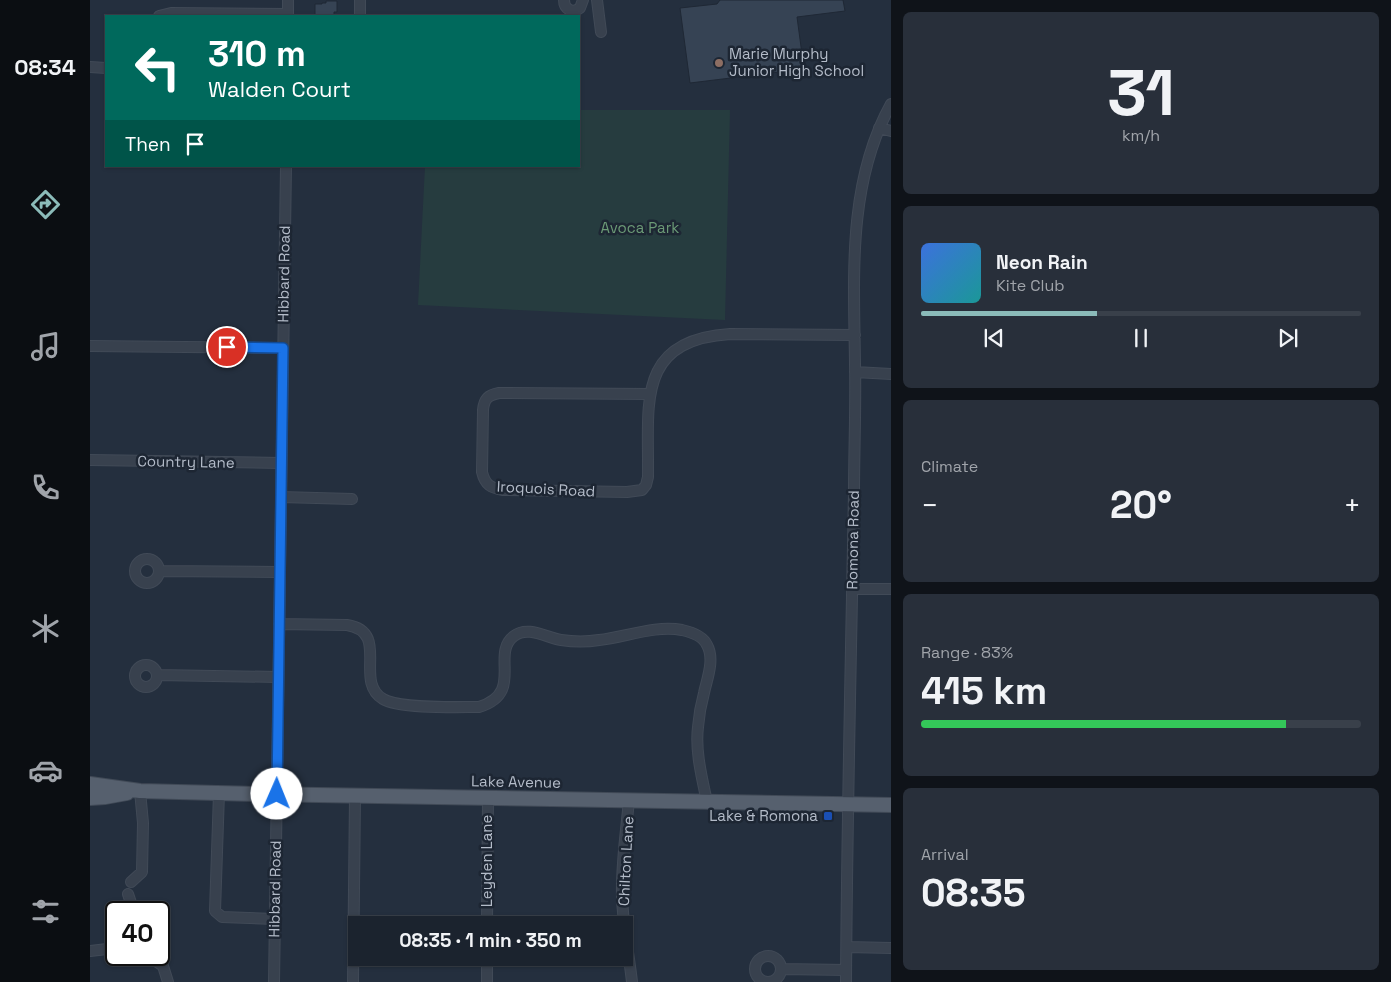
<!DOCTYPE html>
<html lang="en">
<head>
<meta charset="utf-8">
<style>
	body { margin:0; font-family:"Space Grotesk",sans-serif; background:#282f3a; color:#f1f3f6; height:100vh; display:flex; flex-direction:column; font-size:19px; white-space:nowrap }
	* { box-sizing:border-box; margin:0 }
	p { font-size:16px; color:#a0a4aa }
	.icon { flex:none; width:28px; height:28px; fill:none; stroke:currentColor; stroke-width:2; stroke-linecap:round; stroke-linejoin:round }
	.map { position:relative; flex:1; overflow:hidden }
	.details { display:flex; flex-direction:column; gap:12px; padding:12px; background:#0f1319; width:500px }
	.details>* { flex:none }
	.hud { position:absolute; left:15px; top:15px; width:475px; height:152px; border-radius:0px; box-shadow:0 1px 4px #0004,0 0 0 1px #39404a; background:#00695c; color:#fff; overflow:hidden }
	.speed { position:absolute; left:15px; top:901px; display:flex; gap:10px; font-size:25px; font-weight:700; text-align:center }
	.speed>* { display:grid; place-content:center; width:65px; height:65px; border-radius:50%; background:#1b232e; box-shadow:0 1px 4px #0004,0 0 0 1px #39404a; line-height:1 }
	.speed .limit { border:2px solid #111; border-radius:8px; background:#fff; color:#111 }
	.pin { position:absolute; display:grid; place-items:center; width:42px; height:42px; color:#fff; margin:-21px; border:2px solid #fff; border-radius:50%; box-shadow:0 1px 5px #0007 }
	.me { position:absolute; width:55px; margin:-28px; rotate:1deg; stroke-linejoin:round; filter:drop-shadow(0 0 4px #0008) }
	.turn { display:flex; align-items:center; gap:18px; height:105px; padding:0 20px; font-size:22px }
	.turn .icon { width:65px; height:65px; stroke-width:2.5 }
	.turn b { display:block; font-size:35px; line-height:42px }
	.then { display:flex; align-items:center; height:48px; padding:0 20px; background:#0003; gap:10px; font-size:19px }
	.big { font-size:38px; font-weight:600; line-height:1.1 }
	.details .card { flex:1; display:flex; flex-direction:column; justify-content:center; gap:8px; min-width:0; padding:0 18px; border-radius:8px; background:#282f3a }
	.details .dial { align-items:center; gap:0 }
	.dial b { font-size:65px; line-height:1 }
	.song { display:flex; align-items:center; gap:15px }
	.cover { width:60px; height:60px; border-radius:8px; background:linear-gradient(135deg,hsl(220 70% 55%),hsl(180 70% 35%)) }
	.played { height:5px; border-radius:2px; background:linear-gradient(90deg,#8bbbb9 40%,#39404a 40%) }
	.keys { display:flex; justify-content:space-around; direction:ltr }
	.heat { display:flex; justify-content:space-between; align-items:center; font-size:28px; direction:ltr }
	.charge { height:8px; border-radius:4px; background:linear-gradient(90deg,#34c759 83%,#39404a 0) }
	.trip { position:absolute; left:258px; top:916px; width:285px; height:50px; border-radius:0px; background:#1b232e; box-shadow:0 1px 4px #0004,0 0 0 1px #39404a; font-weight:600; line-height:50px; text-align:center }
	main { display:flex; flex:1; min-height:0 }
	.menu { display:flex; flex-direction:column; width:90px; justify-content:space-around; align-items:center; background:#0b0e12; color:#a0a4aa }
	.menu .icon { width:35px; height:35px }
	.menu .selected { color:#8bbbb9 }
	.menu b { font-size:22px; color:#f1f3f6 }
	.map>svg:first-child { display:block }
	.green { fill:#263c3f }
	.building { fill:#364354; stroke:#1f2835 }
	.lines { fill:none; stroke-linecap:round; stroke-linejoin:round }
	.minor-casing { stroke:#414a57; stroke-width:12 }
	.major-casing { stroke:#414a57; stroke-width:16 }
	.minor { stroke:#38414e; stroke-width:10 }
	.major { stroke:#56606e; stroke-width:14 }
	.route-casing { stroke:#114b97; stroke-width:12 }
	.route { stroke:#1a73e8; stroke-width:9 }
	.education-dot { fill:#8d6e63; stroke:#1d2633; stroke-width:2 }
	.transit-dot { fill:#1a4fb4; stroke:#1d2633; stroke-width:2 }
	.labels { text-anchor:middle; stroke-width:5; stroke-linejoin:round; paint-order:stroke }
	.poi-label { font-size:15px; fill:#b4bcc9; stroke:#1d2633; text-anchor:start }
	.park-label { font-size:15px; fill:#6b9a76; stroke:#1d2633 }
	.street-label { font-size:15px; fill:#b4bcc9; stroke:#1d2633 }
</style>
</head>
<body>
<main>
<nav class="menu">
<b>08:34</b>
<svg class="icon selected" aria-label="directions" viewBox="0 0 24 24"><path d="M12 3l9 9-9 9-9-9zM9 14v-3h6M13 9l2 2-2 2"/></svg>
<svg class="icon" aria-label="music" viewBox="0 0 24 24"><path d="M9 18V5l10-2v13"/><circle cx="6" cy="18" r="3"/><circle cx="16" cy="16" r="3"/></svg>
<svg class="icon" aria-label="phone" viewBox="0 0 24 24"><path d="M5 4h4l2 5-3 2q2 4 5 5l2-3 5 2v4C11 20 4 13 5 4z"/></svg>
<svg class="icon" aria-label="climate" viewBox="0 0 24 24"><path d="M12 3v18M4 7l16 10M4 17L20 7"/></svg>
<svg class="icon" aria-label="car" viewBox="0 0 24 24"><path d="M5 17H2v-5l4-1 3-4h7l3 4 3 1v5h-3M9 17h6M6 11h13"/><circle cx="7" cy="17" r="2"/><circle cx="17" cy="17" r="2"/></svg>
<svg class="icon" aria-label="filters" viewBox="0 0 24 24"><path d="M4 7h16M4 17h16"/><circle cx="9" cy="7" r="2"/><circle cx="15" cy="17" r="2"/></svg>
</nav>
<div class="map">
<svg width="801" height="982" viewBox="0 0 801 982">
	<rect width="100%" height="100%" fill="#242f3e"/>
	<path class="green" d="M489,110h151l-5,210 -307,-15 7,-139h154z"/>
	<path class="building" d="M630,0h123l2,11 -48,6 7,52 -114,14 -10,-75 37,-4z
		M236,1h11v11h-3v4h-19v-12h7v-1h4z"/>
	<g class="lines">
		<g class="minor-casing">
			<path id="minor" d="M474,0c0,9 8,14 16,8l3,-8
				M507,0l4,32
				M69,16l12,-3 117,1
				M198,16v-16
				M270,16v-16
				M0,67l16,1
				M789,128l12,3
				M0,346l193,2
				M765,372l36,2
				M560,394l-151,-1c-11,2 -15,6 -16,17l-1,62c3,13 9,16 21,18l124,2 15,-2 4,-5 2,-8c1,-72 -13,-137 82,-143l125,1
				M0,460l191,3
				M191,497l71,2
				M45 571a12 12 0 1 1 24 0a12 12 0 1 1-24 0Z
				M70,571l120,1
				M762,589h39
				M189,624l68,1c44,7 6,56 36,74 17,10 74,8 96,8 46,-14 11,-53 35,-71 14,-11 33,2 47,4 13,2 26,2 38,0 27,-3 56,-15 83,-10 9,2 21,6 25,15 8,14 0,34 -3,48 -3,11 -5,22 -6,34 -3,24 4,51 9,75
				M45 676a11 11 0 1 1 22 0a11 11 0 1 1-22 0Z
				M67,675l121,2
				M129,793l-4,118 7,6 53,2
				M539,800c-3,33 -8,65 -7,97 1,29 7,57 10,85
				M41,882l11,-10 1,-49 -3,-32
				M38,894l6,18
				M397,925l1,-127
				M757,947l44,1
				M0,951l17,-2 9,1
				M57,955l16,11 5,16
				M665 969a13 13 0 1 1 26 0a13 13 0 1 1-26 0Z
				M692,969l64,1
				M184,982l12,-816
				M263,982l2,-186
				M397,982v-24
				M756,982c1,-163 5,-326 8,-489 0,-43 2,-86 1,-129 -1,-87 -8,-181 36,-260"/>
		</g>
		<g class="major-casing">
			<path id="major" d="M0,784l50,7 119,3 632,11
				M0,798l15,-1 22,-4"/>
		</g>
		<use href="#minor" class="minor"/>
		<use href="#major" class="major"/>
	</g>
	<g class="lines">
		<g class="route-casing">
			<path id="route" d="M137,347l56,1 -6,446"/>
		</g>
		<use href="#route" class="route"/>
	</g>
	<circle class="education-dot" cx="629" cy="63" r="5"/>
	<rect class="transit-dot" x="733" y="811" width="10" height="10" rx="2.5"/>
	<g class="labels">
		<g class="poi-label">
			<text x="639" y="59">Marie Murphy<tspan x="639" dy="17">Junior High School</tspan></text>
			<text x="728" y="821" text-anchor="end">Lake &amp; Romona</text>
		</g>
		<g class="park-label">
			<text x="550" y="233">Avoca Park</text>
		</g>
		<g class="street-label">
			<text transform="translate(194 274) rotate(-89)" y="5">Hibbard Road</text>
			<text transform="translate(96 462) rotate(1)" y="5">Country Lane</text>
			<text transform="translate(456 489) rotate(3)" y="5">Iroquois Road</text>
			<text transform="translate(763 540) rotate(-89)" y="5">Romona Road</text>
			<text transform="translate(426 782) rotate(1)" y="5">Lake Avenue</text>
			<text transform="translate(397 861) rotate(-90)" y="5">Leyden Lane</text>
			<text transform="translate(536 861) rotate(-87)" y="5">Chilton Lane</text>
			<text transform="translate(185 889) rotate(-89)" y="5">Hibbard Road</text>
		</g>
	</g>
</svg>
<div class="speed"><div class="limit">40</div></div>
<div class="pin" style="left:137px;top:347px;background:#d93025"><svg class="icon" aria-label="arrive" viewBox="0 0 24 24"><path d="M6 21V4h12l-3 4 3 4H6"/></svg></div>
<svg class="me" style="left:187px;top:794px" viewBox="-20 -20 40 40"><circle r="19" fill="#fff"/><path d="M0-13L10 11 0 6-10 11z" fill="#1a73e8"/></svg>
<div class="trip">08:35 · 1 min · 350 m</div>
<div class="hud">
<div class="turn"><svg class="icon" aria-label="left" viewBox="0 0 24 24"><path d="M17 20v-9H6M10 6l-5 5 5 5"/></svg><div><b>310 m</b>Walden Court</div></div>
<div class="then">Then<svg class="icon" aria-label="arrive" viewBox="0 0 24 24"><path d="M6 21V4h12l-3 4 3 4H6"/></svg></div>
</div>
</div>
<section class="details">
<div class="card dial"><b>31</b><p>km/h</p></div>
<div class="card">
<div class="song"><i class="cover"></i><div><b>Neon Rain</b><p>Kite Club</p></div></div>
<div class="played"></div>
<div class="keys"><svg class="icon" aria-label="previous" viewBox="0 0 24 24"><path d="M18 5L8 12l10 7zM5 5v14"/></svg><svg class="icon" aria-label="pause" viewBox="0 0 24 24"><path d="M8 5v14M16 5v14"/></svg><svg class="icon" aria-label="next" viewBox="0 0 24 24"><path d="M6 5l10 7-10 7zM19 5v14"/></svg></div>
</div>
<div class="card"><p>Climate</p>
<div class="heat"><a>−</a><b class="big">20°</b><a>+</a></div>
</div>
<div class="card"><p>Range · 83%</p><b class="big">415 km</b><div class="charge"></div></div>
<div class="card"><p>Arrival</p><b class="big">08:35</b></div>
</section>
</main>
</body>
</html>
